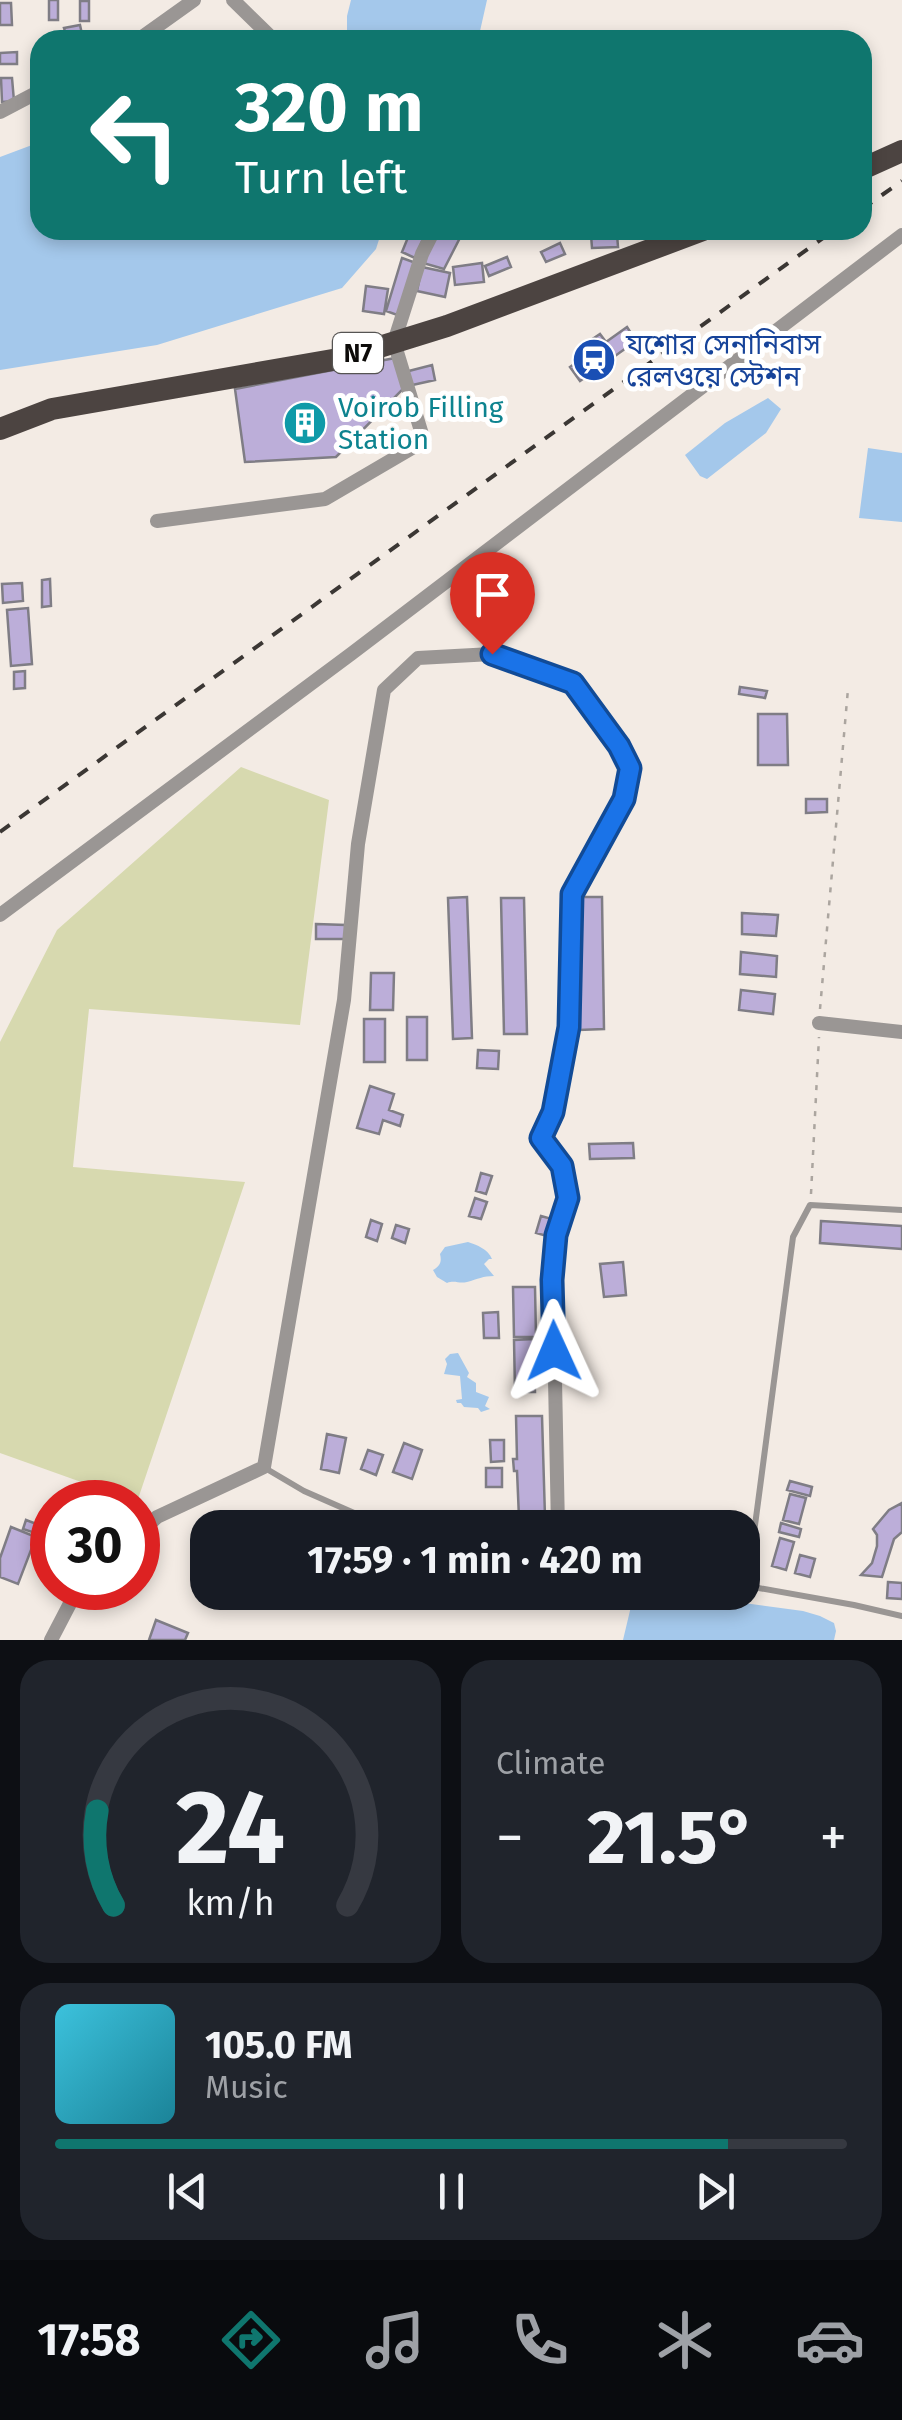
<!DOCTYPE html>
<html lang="en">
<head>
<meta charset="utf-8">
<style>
	body { margin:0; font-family:"Fira Sans","Noto Sans Bengali",sans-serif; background:#20242c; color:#f1f3f6; height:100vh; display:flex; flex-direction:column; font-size:38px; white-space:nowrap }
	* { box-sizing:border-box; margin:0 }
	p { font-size:32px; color:#9ea1a6 }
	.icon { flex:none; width:55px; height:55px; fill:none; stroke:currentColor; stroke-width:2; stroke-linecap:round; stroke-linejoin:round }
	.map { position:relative; height:1640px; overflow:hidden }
	.side { display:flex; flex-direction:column; gap:20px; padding:20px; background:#0d0f14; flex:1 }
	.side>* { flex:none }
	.top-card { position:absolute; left:30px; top:30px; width:842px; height:210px; border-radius:30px; box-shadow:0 5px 15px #0003; background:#0f766e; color:#fff; overflow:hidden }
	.speed { position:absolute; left:30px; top:1480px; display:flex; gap:20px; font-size:50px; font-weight:700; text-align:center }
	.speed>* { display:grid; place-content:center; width:130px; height:130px; border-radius:50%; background:#171b24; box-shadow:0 5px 15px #0003; line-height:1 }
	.speed .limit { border:15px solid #d22; background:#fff; color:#111 }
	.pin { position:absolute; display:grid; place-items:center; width:85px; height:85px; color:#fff; margin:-102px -42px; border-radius:50% 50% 50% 0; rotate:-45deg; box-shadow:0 0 10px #0007 }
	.pin .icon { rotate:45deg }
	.me { position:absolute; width:110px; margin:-55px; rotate:359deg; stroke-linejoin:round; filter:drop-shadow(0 0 8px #0008) }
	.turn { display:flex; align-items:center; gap:35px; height:210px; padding:0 40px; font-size:45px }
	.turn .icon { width:130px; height:130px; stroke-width:2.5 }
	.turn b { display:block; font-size:70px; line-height:85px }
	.big { font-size:75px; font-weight:700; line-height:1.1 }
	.side .card { flex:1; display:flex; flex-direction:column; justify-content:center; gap:15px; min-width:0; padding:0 35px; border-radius:30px; background:#20242c }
	.side .dial { align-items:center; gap:0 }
	.dial svg { height:260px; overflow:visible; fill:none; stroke:#363941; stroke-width:7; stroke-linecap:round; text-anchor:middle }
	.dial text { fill:#f1f3f6; stroke:none }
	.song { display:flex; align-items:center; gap:30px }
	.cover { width:120px; height:120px; border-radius:15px; background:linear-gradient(135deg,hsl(190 70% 55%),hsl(190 70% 35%)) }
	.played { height:10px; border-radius:5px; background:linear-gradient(90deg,#0f766e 85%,#363941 85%) }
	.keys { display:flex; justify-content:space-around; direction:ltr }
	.heat { display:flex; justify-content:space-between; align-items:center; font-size:55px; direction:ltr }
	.side .tiles { flex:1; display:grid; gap:20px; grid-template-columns:1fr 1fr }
	.card:last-child { grid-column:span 2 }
	.trip { position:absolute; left:190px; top:1510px; width:570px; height:100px; border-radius:30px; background:#171b24; box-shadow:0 5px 15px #0003; font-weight:700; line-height:100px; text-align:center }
	.tabs { display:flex; height:160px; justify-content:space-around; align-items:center; background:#090b0e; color:#9ea1a6 }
	.tabs .icon { width:70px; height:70px }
	.tabs .current { color:#0f766e }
	.tabs b { font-size:45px; color:#f1f3f6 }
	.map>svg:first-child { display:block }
	.green { fill:#d7d9af }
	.water { fill:#a4c8eb }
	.building { fill:#bcaed9; stroke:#7f7d85; stroke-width:2.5 }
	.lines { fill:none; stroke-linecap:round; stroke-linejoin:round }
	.path { stroke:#aba59f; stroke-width:2.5; stroke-dasharray:5 8; stroke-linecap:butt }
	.service { stroke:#9a9694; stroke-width:6 }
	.minor { stroke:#9a9694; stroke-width:14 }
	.trunk { stroke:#4c4441; stroke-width:22 }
	.rail { stroke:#3b3734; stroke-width:4; stroke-dasharray:12 12; stroke-linecap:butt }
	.route-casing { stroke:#114b97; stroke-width:25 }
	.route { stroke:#1a73e8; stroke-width:18 }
	.labels { text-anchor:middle; stroke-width:10; stroke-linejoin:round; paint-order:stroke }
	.shield { fill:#fff; stroke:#565453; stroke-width:2.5 }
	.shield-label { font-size:25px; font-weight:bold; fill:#0d0b09 }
	.transit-label { font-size:28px; fill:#164399; stroke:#fff; text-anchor:start }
	.culture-label { font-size:28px; fill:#0d838f; stroke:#fff; text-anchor:start }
</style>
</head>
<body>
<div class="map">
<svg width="902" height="1640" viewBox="0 0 902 1640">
	<rect width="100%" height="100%" fill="#f3ebe4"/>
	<path class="green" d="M241,767l88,33 -29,225 -211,-16 -16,158 172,15 -108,320 -137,-49v-411l57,-112z"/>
	<path class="water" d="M351,0h136l-9,40h-131v-24z
		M40,142v88h342l-6,19 -34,39 -185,57 -157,25v-213z
		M768,398l13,11 -15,24 -59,46 -7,-3 -15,-21 40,-32z
		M868,448l34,5v69l-43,-4z
		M468,1242c9,3 20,7 24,17h-3l-5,5 10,12c-11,0 -16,3 -27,6 -8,2 -12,-2 -20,1l-10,-6 -4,-7c7,-4 9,-8 7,-16l5,-7z
		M458,1353l11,20 -2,4 9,6v9l13,5 -4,9 5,3 -9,3 -3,-4 -14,-1 -3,-4h-4l-1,-3 6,-1 -2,-23 -16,-2 3,-10 -2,-5 5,-5z
		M640,1593h31l132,18 17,5 14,7 2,8 -2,9h-211l10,-42z"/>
	<path class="building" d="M49,0h9v20h-9z
		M80,1h9v20h-9z
		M0,3h11l1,22h-12z
		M80,25l2,9 -15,4 -3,-10z
		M17,52v12h-17v-11z
		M1,78h11l2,23 -12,1z
		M411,230h16l-12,28 -13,-6z
		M437,230h27l-20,39 -21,-6z
		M617,234l1,13 -26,1 -1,-13z
		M560,243l5,11 -19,8 -5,-10z
		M507,257l4,10 -22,9 -4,-10z
		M402,258l14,5 -16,53 -14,-5z
		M482,263l2,19 -29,3 -2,-18z
		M422,267l28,6 -5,24 -28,-6z
		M366,286l22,3 -4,25 -21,-3z
		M627,327l9,14 -56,40 -10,-14 18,-13 -6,-8 18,-12 6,8z
		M395,358l8,31 -67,68 -91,5 -10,-73z
		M432,365l3,15 -27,6 -3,-14z
		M50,579l1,27 -9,1v-27z
		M22,583l1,18 -20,2 -1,-19z
		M489,599l17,4 -6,25 -16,-4z
		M28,608l4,56 -21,2 -4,-56z
		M25,671v17l-11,1v-17z
		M740,687l27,4 -2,7 -26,-4z
		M758,714h29l1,51h-30z
		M806,799h21v13l-21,1z
		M467,897l5,141 -19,1 -5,-141z
		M576,897h26l2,132 -25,1z
		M501,898h23l3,136h-23z
		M742,913l36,2 -2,21 -34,-2z
		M316,924l30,1v14h-30z
		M741,952l36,4 -1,21 -36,-3z
		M371,973h23l-1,37h-23z
		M741,990l34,4 -2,20 -34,-4z
		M407,1017h20v43h-20z
		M364,1019h21v43h-21z
		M478,1050l21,1 -1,18 -21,-1z
		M370,1086l24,8 -5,16 14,5 -3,11 -17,-6 -4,14 -22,-6z
		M633,1143l1,15 -44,1 -1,-15z
		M481,1173l11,3 -6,18 -10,-3z
		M475,1198l12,4 -6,17 -12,-3z
		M541,1216l11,3 -5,17 -11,-3z
		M371,1220l11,4 -5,17 -11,-4z
		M821,1221l81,5v23l-82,-6z
		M396,1225l13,4 -4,14 -13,-5z
		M623,1262l3,33 -22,2 -4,-33z
		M513,1287h22l1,50h-22z
		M498,1312l1,26h-15l-1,-25z
		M534,1339l1,53h-20l-1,-52z
		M516,1416h26l3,101 -26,1 -2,-47h-3l-1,-12h4z
		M327,1434l19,4 -7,35 -18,-4z
		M490,1440h14v21l-13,1z
		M404,1443l18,7 -10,29 -19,-7z
		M368,1450l15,5 -7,20 -15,-6z
		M486,1468h16v19h-16z
		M790,1481l22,6 -2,9 -23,-6z
		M790,1494l16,4 -7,26 -16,-4z
		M902,1503v29l-8,7 -12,38 -21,-2 11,-12 5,-17v-11l-4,-6 16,-19z
		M587,1512l29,6 -2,10h-30z
		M26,1520l21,8 -3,8 -21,-7z
		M781,1523l20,6 -2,8 -20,-5z
		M11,1527l25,10 -18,47 -18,-7v-19z
		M780,1538l14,4 -8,28 -14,-4z
		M800,1555l15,4 -5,18 -15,-4z
		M888,1582l14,1v16l-15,-1z
		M156,1620l32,13 -3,7h-36z"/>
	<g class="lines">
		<path class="path" d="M820,1009l28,-320
			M811,1194l8,-157"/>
		<path class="service" d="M265,1468l39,23 73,32 36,5
			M742,1585l112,20 48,11
			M747,1586l46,-349 17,-32 92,5"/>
		<path class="minor" d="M233,0l41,40
			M138,40l56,-40
			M0,112l40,-21
			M157,521l168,-22 99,-58 -30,-99 28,-88 12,-24
			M0,915l351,-261 551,-419
			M819,1023l83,9
			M138,1535l19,-18 107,-50 80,-467 14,-156 26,-154 34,-32 74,-4 81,29 46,63 11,23 -6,30 -53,95 -2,133 -16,86 -12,25 21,28 5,32 -11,37 -3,45 5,248
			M51,1640l25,-48 4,-4"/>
		<path class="trunk" d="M862,169l40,-18
			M0,429l52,-20 292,-51 103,-32 256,-96"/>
		<path class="rail" d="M862,209l40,-28
			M0,832l834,-602"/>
	</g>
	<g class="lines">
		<g class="route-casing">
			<path id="route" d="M492,654l81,29 46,63 11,22 -6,31 -52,95 -3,133 -16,85 -12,26 21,28 6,32 -12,37 -4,45 2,71"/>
		</g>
		<use href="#route" class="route"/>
	</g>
	<defs>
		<g id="station-disc" transform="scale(2.25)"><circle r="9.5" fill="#1a4fb4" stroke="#fff"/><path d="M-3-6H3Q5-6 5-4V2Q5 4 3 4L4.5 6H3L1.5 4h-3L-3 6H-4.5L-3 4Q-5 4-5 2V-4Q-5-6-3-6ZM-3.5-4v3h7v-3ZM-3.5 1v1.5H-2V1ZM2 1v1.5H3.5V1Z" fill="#fff"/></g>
		<g id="building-disc" transform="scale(2.25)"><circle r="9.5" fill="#0f9aa8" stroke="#fff"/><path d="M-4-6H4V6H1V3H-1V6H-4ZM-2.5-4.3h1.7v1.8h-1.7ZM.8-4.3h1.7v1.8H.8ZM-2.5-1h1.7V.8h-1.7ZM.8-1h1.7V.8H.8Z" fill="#fff"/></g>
	</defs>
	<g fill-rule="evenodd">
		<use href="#station-disc" x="594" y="360"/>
		<use href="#building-disc" x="305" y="423"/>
	</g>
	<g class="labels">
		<rect class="shield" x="333" y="333" width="50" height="40" rx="8"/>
		<g class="shield-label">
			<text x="358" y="362">N7</text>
		</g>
		<g class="transit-label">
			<text x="626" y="354">যশোর সেনানিবাস<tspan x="626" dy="32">রেলওয়ে স্টেশন</tspan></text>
		</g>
		<g class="culture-label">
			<text x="338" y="417">Voirob Filling<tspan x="338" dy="32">Station</tspan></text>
		</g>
	</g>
</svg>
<div class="speed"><div class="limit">30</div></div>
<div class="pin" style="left:492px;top:654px;background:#d93025"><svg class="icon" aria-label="arrive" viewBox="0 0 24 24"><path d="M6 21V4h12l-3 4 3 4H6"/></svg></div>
<svg class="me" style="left:554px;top:1351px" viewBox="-20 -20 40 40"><path d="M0-17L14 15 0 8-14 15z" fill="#1a73e8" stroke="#fff" stroke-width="4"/></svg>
<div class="trip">17:59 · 1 min · 420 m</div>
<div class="top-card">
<div class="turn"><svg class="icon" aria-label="left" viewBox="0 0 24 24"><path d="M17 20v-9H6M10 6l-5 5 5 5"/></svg><div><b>320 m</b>Turn left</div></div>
</div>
</div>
<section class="side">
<div class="tiles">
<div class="card dial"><svg viewBox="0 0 100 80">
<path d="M14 69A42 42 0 1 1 86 69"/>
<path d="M14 69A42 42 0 0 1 9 40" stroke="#0f766e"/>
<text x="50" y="56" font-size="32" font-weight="700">24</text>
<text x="50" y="72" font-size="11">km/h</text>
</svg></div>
<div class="card"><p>Climate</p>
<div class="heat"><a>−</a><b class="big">21.5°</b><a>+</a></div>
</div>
<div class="card">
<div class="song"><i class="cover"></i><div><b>105.0 FM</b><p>Music</p></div></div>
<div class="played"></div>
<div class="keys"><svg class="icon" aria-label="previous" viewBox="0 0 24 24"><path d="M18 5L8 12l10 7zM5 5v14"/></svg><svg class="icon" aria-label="pause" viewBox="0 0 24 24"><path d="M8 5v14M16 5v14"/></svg><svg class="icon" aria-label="next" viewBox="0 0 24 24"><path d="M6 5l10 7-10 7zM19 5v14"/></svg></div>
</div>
</div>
</section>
<nav class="tabs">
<b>17:58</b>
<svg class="icon current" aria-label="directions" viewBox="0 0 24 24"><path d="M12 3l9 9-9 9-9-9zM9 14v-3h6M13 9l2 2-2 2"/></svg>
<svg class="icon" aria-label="music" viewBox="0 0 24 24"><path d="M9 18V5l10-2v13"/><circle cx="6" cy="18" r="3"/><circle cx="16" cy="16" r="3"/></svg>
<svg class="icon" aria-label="phone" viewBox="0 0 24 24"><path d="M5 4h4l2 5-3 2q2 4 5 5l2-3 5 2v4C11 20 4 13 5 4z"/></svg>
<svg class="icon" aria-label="climate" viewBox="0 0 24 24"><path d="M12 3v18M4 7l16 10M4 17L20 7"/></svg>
<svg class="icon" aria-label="car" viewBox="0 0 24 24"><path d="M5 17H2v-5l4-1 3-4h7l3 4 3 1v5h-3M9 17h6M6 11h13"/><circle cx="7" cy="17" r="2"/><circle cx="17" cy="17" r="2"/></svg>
</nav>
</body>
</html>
